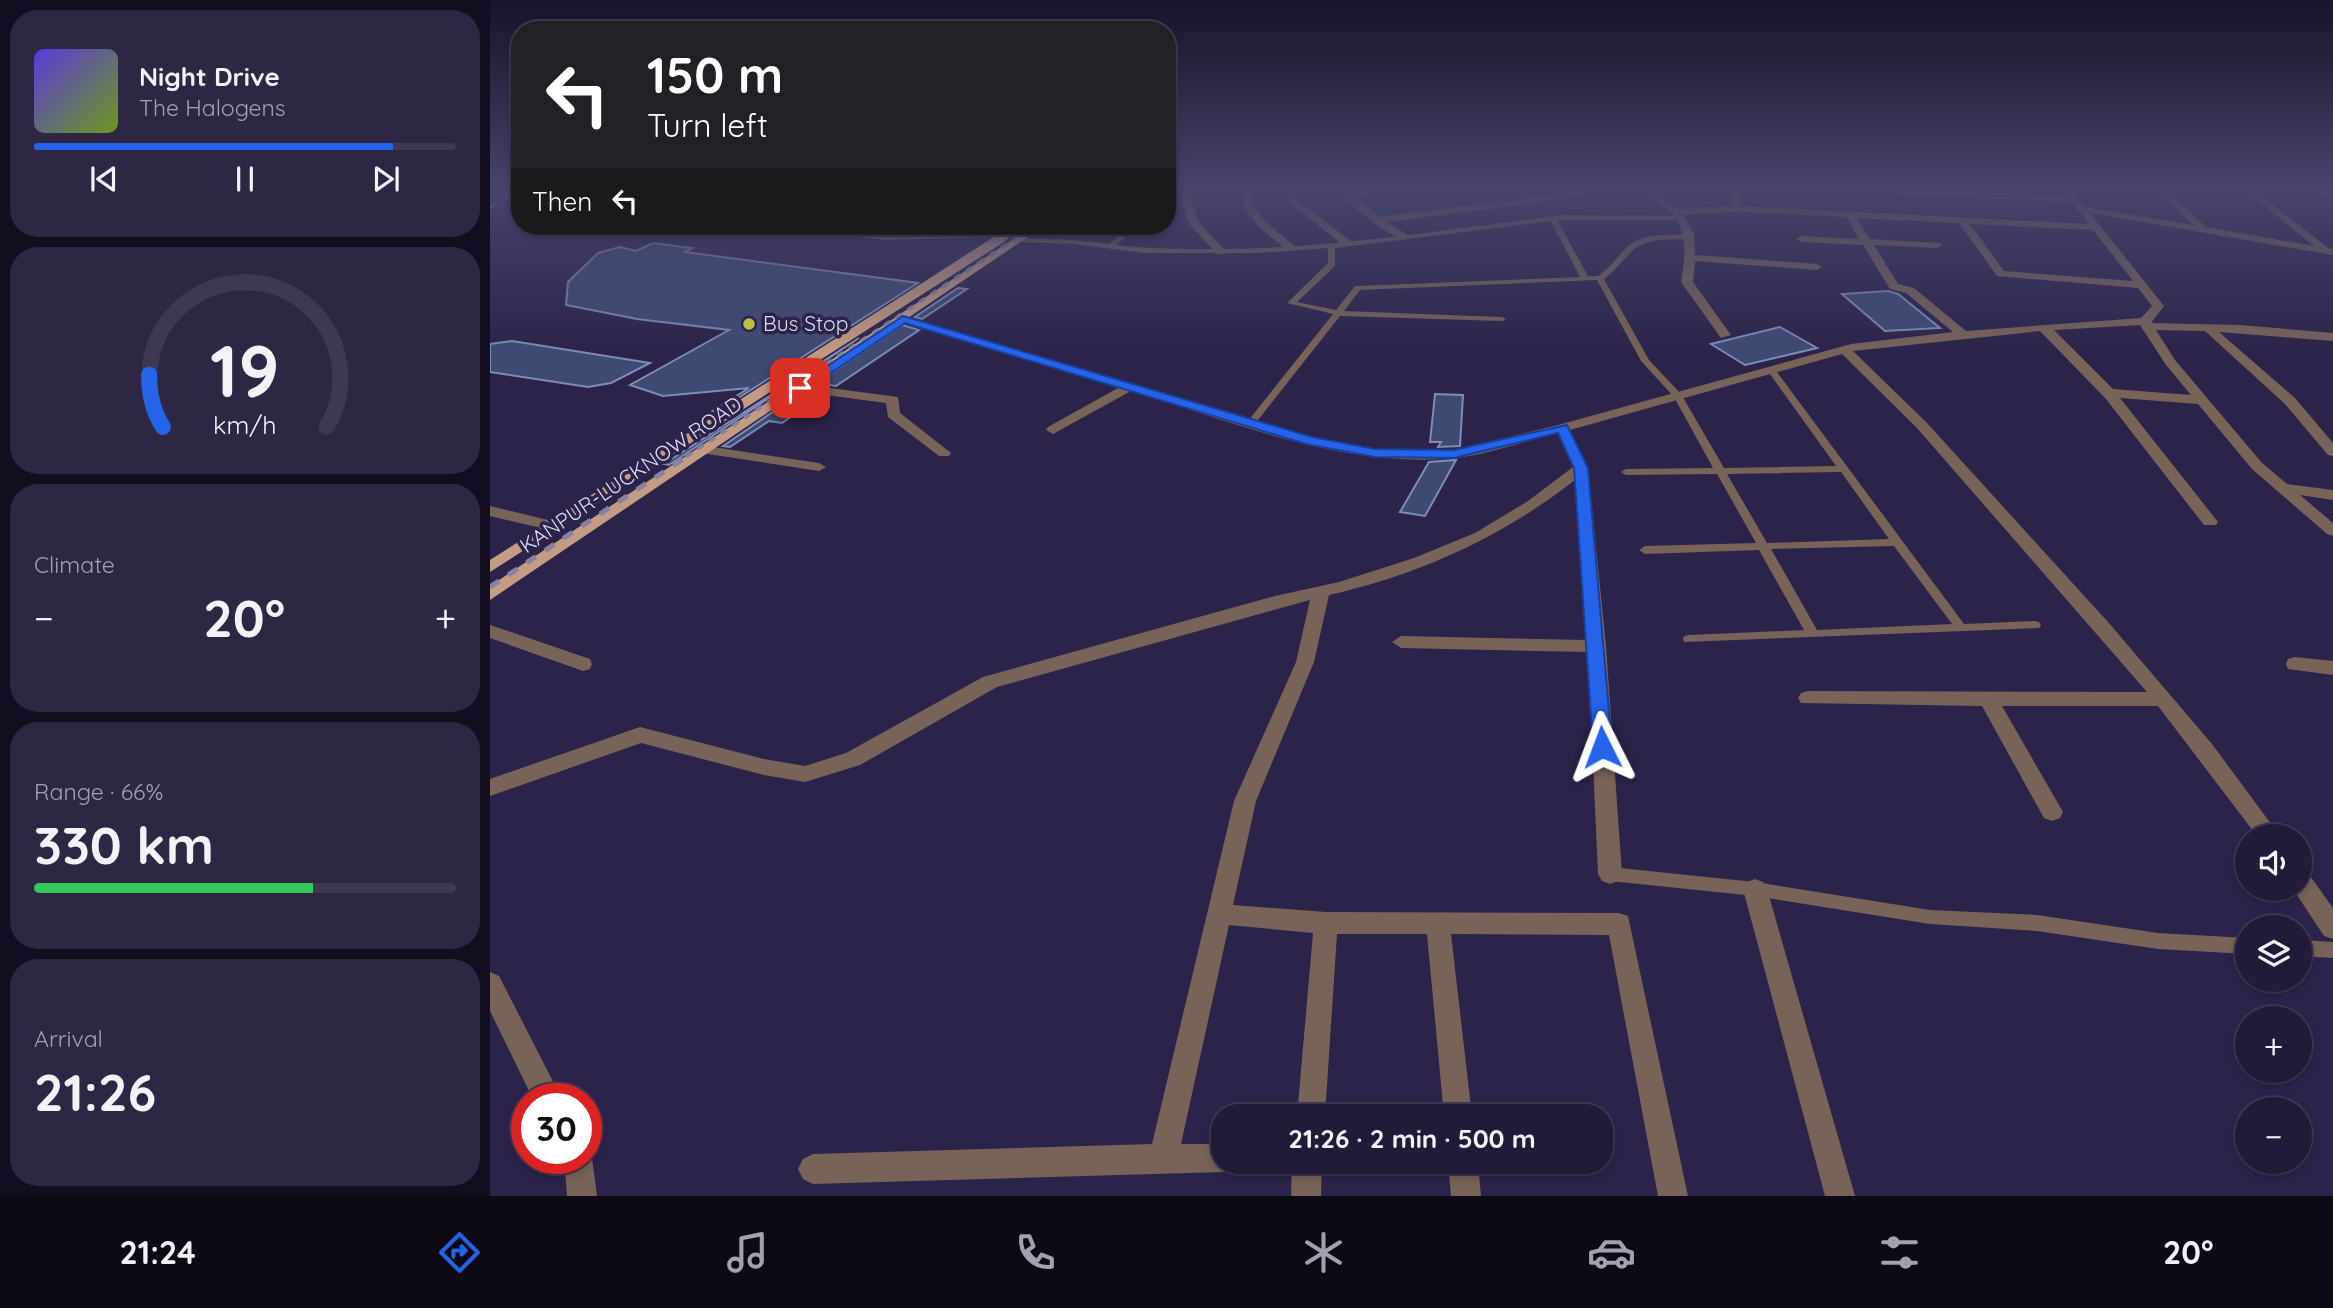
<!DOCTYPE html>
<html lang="en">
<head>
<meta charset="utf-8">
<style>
	body { margin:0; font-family:Quicksand,sans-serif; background:#2d2743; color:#f1f3f6; height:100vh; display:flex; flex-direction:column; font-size:26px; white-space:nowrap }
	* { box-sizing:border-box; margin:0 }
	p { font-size:23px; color:#a2a1ae }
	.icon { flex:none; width:38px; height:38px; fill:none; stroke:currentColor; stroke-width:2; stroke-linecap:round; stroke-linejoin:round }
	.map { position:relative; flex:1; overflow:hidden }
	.sheet { display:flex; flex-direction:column; gap:10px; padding:10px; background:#120e1f; width:490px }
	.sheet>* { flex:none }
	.hud { position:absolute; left:21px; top:21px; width:665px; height:214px; border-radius:28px; box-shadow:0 4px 10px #0003,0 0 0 2px #3e3853; background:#202124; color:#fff; overflow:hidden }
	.tools { position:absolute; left:1745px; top:824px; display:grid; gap:14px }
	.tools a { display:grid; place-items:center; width:77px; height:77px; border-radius:50%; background:#211a38; box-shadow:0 4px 10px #0003,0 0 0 2px #3e3853; font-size:35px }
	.speed { position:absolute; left:21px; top:1083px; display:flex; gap:14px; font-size:35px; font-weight:700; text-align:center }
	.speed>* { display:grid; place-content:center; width:91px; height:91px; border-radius:50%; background:#211a38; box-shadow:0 4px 10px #0003,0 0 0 2px #3e3853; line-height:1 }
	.speed .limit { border:10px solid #d22; background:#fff; color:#111 }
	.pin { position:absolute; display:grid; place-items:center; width:60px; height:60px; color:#fff; margin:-30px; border-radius:14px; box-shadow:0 4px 10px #0006 }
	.me { position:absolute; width:77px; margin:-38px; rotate:357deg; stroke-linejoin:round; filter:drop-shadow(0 0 5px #0008) }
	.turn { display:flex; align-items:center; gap:24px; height:147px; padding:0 21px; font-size:32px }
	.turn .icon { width:91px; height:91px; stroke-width:2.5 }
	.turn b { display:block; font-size:49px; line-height:60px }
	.then { display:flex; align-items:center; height:66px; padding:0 21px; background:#0003; gap:14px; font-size:26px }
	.big { font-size:52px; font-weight:800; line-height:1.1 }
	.sheet .card { flex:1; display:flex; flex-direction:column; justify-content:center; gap:10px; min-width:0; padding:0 24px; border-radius:28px; background:#2d2743 }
	.sheet .dial { align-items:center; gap:0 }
	.dial svg { height:182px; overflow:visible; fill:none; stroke:#3e3853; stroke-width:7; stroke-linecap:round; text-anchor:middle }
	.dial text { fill:#f1f3f6; stroke:none }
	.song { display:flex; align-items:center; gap:21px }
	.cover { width:84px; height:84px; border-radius:10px; background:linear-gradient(135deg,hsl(250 70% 55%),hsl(80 70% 35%)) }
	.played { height:7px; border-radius:4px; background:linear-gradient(90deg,#2563eb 85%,#3e3853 85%) }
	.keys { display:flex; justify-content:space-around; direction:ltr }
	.heat { display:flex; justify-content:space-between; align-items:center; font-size:38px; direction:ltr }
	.charge { height:10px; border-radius:5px; background:linear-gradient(90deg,#34c759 66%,#3e3853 0) }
	.trip { position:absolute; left:721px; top:1104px; width:402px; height:70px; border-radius:28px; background:#211a38; box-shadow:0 4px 10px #0003,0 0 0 2px #3e3853; font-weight:800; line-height:70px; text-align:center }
	.tabs { display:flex; height:112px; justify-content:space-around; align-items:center; background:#0d0a16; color:#a2a1ae }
	.tabs .icon { width:49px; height:49px }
	.tabs .on { color:#2563eb }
	.tabs b { font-size:32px; color:#f1f3f6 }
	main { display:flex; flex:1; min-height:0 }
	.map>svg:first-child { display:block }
	.building { fill:#3f4a73; stroke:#7e8bb8; stroke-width:2 }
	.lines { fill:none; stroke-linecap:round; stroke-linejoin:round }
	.service { fill:#776358; fill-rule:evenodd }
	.minor { fill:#776358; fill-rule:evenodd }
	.primary { fill:#c49b83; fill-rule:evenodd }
	.rail-far1 { stroke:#8882a2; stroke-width:3.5; stroke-dasharray:7 7; stroke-linecap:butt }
	.rail { stroke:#8882a2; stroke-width:5; stroke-dasharray:11 11; stroke-linecap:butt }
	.route { fill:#2563eb; stroke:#184099; stroke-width:2 }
	.poi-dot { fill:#bac045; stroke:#2c234a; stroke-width:2.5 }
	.labels { text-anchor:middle; stroke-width:7; stroke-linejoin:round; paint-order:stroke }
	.far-poi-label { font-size:21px; fill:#dddaf3; stroke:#2c234a; text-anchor:start }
	.far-street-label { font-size:21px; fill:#dddaf3; stroke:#2c234a }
</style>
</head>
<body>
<main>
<section class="sheet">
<div class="card">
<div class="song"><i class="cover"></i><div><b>Night Drive</b><p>The Halogens</p></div></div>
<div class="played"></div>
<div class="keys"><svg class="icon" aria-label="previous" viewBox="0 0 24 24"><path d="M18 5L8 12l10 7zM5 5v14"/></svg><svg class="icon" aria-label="pause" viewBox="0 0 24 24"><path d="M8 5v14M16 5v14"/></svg><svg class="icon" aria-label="next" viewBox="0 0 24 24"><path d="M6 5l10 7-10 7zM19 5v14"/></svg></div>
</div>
<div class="card dial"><svg viewBox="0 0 100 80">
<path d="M14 69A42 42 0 1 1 86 69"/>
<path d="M14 69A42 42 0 0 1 8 46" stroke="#2563eb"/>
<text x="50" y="56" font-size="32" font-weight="700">19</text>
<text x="50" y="72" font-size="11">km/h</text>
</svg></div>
<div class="card"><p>Climate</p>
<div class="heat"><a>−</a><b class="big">20°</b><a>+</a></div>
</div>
<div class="card"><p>Range · 66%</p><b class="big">330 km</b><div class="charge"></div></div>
<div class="card"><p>Arrival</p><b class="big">21:26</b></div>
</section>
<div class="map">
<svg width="1843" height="1196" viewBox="0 0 1843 1196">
	<rect width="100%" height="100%" fill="#2c234a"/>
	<path class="building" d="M163,243l39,5 -7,4 233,31 -203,130 -4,-1 38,-24 -86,8 -33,-11 99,-55 -92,-11 -71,-14 2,-23 30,-29 22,-6 16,4z
		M468,288l9,1 -45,30 -7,-2z
		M1398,291l10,3 42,34 -55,3 -43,-37z
		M412,325l17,5 -83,56 -20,-3z
		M1290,327l37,21 -72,17 -34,-21z
		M369,338l-190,127 -5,-1z
		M22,341l138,22 -39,20 -23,4 -98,-15v-28z
		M309,394l21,3 -38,26 -13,-2 -39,26 -7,-1z
		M945,394l28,1 -3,51 -22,1 3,-5h-11z
		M966,460l-31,56 -25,-4 29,-50z"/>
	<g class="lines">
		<path class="service" d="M1073,215l118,1 3,2 -3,2h-124l31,56h10l4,-3c9,-7 15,-16 23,-24 16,-17 43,-14 64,-14l4,2 -4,2c-21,1 -45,-2 -60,15 -9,9 -15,18 -25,25l45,81 32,34 43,74 112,-2 -69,-96 1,-2h6l190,256 71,-3 4,1 2,3 -2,3 -355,14 -1,-3 1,-3 5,-1 115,-5 -45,-80 -114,4 -6,-4 6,-4 111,-3 -39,-69 -91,1 -5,-3 5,-3 87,-1 -39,-71 -33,-36 -44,-81 -237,10 -16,21 158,6 4,2 -4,2 -162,-5 -86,109h-6v-4l85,-107 -46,-11 41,-40v-15l-70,5h-113l-72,-9 -53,-2 -4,-2 4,-2 53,2 36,4 22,-18h7l-22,19c32,4 64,4 96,4 118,0 235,-20 351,-34zM1061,221l29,56 -222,9h-3l-19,24 -39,-8 38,-36v-18zM1351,472l48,67 -122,4 -40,-69zM1404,546l58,78 -135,6 -46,-81z
			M283,226h20l92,10 120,-3 4,2 -4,2 -120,3 -109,-12z
			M1120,867l145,15 175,28 107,5 121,18 89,5v16l-89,-5 -121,-18 -107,-7 -175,-28 -145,-15 -6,-2 -2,-5 2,-5z
			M1810,940l33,2v16l-33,-2z"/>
		<path class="minor" d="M697,187h9l-5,12 9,25 25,26v4h-8l-27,-29 -9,-26z
			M752,187h8c1,28 24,42 45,59v4h-8c-20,-17 -48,-34 -45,-63z
			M798,187h8l-2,6 2,6 56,43v4h-8l-55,-44 -5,-9z
			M846,187h9l5,4 58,-4 -4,3 -49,6 25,21 143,-19 -17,-11c12,0 20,8 31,9 30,0 60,-11 90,-9l-92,16 -148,19 21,13 1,2 -5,3c-24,-9 -55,-36 -68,-53z
			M1144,187h10l34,22 55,-3 -5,-19h9l5,19 347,18 -17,-22 -270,-12 -5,-3h58l212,9 -7,-9h9l16,20 108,18 -39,-38h10l42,40 108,19 -73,-59h10l77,61 5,1v6l-243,-42 74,93 -13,17 90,2 92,8v8l-114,-9 76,66 38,45v13l-5,-1 -43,-51 -80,-73 -49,-1 19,30 87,103 25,21 46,6v10l-33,-5 33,28v13l-6,-2 -75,-65 -54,-65 -78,-6 98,124 -2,3h-12l-98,-126 -66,-68 -187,20 74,72 181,199 104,122 68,92h-23l-99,-130h-156l61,106 -3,6 -8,3 -8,-3 -62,-112 -181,-3 -3,-5 3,-5 7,-2 339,1 -230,-264 -75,-74 -272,76 18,38 18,178 16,228 -4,7 -8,3 -8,-3 -4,-7 -10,-222 -187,-4 -9,-6 9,-6 186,4 -12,-160c-73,57 -156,95 -246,115l-15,67 -58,139 -23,104 93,7 293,1 9,3 60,280h-30l-49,-261 -158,-1 21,182h-28l-17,-182h-90l-12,182h-28l16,-183 -84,-8 -48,219h42v18h13l-3,6 -10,4 -410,12 -10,-5 -5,-10 5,-10 10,-5 339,-10 82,-343 62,-139 14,-62 -313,87 -137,78 -55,17 -41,-7 -123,-32 -151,53v-17l150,-52 124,32 41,7 41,-13 137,-76 292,-81 64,-14 75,-24 61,-25 53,-32 45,-34 -16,-34c-33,8 -69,22 -103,25 -110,11 -220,-36 -323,-67l-78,43 -7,-4 2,-3 70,-39 -219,-67v-4h8l406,120 62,12 79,1 104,-25 293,-81 102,-12 -47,-39 -16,-4 -27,-44 -62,-3 -5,-3 5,-3 58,3 -12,-22 -109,-5 -55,3 11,19 1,21 122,9 5,3 -5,3 -122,-9 -2,21 38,53 -10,3 -40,-56c5,-30 8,-58 -19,-77 -9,-6 -21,-11 -28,-18zM1367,218l102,5 38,53 141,12 14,18 -11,12 -175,13 -52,-43 -16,-4 -24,-39 63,3 5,-3 -1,-2 -71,-4zM1480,224l123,6 40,51 -129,-10zM1650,325l26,40 25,30 -78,-6 -59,-59z
			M1822,187h10l11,7v7z
			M310,384l98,13 2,16 51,40 -2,3h-10l-51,-39 -2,-14 -91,-12v-6z
			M216,446l113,17 7,4 -7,4 -118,-18v-6z
			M0,506l70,17 2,3 -8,5 -64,-15z
			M0,625l100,34 2,5 -2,5 -7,2 -93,-33z
			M1805,657l38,4v14l-45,-6 -2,-5 2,-5z
			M1810,870l8,3 25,35v31l-9,-3 -31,-47h7z
			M1265,879l8,3 4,7 88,307h-30l-82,-307 4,-7z
			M0,972l9,4 63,123h-29l-43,-88z
			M96,1147l6,11 5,38h-30l-3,-38h22z
			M802,1162h30l-1,34h-30z
			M958,1162h30l3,34h-30z"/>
		<path class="primary" d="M521,226h11l-18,16 -514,330v-12z
			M543,226h11l-554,374v-14z"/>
		<path class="rail-far1" d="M0,207l30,-17
			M196,457l348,-231"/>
		<path class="rail" d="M0,587l199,-132"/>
	</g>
	<linearGradient id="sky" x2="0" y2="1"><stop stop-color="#181329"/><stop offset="0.53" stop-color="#45456b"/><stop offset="1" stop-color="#45456b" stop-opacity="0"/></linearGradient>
	<rect width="1843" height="354" fill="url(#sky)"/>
	<path class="route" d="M413,316l409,121 63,12 79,1 113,-25 21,43 24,279 -3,5h-13l-3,-5 -19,-279 -16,-35 -104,25 -79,-1 -69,-13 -401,-121 -101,68 -10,-3z"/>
	<circle class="poi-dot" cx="259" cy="324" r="7"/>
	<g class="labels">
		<g class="far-poi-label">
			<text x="273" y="331">Bus Stop</text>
		</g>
		<g class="far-street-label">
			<text transform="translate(141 475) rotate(-34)" y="7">KANPUR-LUCKNOW ROAD</text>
		</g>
	</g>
</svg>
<div class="tools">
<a><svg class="icon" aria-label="sound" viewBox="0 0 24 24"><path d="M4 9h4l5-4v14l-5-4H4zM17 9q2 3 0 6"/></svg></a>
<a><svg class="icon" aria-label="layers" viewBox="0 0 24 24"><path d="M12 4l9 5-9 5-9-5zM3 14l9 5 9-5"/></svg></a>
<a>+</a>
<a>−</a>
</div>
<div class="speed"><div class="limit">30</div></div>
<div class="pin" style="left:310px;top:388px;background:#d93025"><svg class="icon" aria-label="arrive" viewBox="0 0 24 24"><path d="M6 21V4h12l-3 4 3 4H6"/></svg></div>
<svg class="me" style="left:1112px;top:747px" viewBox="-20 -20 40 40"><path d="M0-17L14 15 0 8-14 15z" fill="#2563eb" stroke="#fff" stroke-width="4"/></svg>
<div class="trip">21:26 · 2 min · 500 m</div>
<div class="hud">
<div class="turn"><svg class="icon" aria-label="left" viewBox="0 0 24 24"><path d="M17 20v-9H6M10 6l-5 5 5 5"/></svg><div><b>150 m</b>Turn left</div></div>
<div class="then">Then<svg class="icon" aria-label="left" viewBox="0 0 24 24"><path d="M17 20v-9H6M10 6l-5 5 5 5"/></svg></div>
</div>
</div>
</main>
<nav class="tabs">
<b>21:24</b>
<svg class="icon on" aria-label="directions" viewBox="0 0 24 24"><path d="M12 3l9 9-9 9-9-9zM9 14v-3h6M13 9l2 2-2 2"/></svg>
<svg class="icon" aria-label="music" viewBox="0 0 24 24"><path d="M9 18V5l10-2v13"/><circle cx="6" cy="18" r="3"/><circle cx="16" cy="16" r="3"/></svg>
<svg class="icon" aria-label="phone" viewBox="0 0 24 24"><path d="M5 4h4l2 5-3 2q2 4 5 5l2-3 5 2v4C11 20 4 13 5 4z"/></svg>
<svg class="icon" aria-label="climate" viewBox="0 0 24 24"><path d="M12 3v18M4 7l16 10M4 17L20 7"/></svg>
<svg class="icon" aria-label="car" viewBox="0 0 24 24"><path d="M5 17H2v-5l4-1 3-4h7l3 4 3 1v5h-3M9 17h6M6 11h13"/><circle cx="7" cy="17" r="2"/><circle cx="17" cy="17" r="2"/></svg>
<svg class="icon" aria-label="filters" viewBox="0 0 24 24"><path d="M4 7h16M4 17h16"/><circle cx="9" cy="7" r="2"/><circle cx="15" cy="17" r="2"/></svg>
<b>20°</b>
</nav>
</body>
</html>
